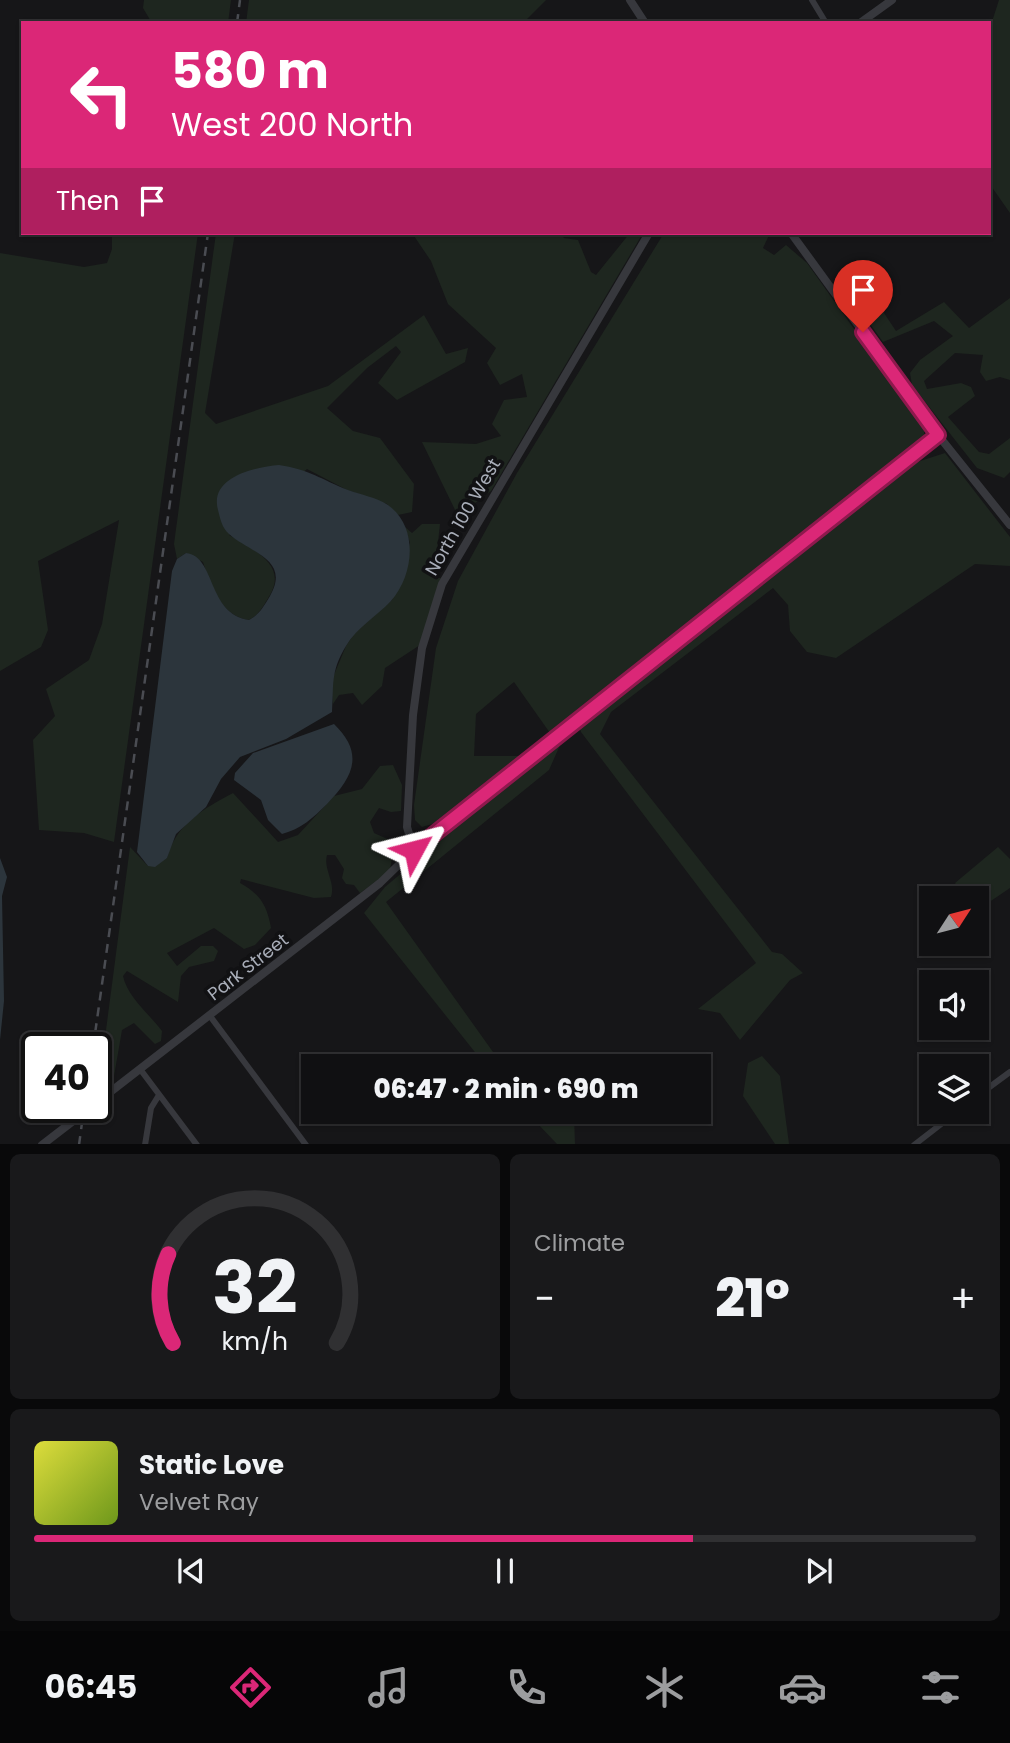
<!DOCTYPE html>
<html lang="en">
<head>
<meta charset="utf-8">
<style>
	body { margin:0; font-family:Poppins,sans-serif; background:#19191b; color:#f1f3f6; height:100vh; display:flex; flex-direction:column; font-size:26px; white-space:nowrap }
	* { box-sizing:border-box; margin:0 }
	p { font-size:23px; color:#9c9d9f }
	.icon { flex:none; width:38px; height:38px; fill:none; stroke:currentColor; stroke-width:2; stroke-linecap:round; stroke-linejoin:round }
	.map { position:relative; height:1144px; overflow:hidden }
	.sheet { display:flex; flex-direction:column; gap:10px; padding:10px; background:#09090a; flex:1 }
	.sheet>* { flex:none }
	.hud { position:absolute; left:21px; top:21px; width:970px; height:214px; border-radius:0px; box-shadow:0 2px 5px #0004,0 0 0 2px #303032; background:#db2777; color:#fff; overflow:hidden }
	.needle { width:46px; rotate:54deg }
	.buttons { position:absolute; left:919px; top:886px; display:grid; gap:14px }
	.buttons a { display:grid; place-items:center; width:70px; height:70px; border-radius:0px; background:#101012; box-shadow:0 2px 5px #0004,0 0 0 2px #303032; font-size:35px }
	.speed { position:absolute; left:21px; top:1032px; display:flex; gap:14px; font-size:35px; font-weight:700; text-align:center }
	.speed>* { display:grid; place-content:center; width:91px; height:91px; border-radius:50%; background:#101012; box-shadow:0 2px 5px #0004,0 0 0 2px #303032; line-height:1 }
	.speed .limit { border:4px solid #111; border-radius:10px; background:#fff; color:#111 }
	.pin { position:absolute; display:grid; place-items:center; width:60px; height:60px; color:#fff; margin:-72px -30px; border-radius:50% 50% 50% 0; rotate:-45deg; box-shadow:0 0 7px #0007 }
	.pin .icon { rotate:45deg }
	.me { position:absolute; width:77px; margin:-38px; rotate:52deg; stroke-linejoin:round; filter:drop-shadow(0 0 5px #0008) }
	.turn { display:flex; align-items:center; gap:24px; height:147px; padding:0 35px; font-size:32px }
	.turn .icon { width:91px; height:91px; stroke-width:2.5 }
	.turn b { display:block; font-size:49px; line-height:60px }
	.then { display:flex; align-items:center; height:66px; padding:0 35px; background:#0003; gap:14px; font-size:26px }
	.big { font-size:52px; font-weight:800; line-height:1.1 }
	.sheet .widget { flex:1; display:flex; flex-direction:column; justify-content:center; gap:10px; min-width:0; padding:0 24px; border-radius:10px; background:#19191b }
	.sheet .dial { align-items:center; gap:0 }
	.dial svg { height:182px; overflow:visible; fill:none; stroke:#303032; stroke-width:7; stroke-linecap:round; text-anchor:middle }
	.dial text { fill:#f1f3f6; stroke:none }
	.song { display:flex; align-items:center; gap:21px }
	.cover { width:84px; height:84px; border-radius:10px; background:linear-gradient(135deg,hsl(60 70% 55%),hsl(80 70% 35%)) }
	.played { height:7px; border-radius:4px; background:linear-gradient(90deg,#db2777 70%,#303032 70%) }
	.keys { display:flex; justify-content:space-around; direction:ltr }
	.heat { display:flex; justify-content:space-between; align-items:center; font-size:38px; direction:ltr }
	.sheet .tiles { flex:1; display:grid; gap:10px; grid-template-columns:1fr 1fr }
	.widget:last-child { grid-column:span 2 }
	.trip { position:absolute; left:301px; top:1054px; width:410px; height:70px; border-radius:0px; background:#101012; box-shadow:0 2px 5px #0004,0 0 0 2px #303032; font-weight:800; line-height:70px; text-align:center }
	.dock { display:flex; height:112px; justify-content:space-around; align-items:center; background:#060607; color:#9c9d9f }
	.dock .icon { width:49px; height:49px }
	.dock .active { color:#db2777 }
	.dock b { font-size:32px; color:#f1f3f6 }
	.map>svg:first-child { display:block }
	.green { fill:#1e261f }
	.water { fill:#2c353c }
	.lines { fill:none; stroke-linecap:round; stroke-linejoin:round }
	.minor { stroke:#37383d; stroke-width:6 }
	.tertiary { stroke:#37383d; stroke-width:8 }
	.rail { stroke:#4a4c52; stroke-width:2.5; stroke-dasharray:9 7; stroke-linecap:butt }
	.route-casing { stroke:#8e194d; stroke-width:18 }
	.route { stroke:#db2777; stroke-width:12 }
	.labels { text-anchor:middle; stroke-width:7; stroke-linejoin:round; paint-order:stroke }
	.street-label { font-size:18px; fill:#a8adb8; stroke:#111113 }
</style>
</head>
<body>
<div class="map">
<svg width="1010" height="1145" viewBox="0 0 1010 1145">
	<rect width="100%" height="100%" fill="#161618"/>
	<path class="green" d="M144,0h87l-3,23h-76l-9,-15z
		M249,0h297l-23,23h-277z
		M999,0h11v213l-21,-30v-152z
		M112,233h86l-84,609 -30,-9 -45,-3 -6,-90 22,-24 -9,-27 43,-29 13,-36 17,-104 -81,41 10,69 -7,17 -41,24v-418l84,14 23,-4 5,-14z
		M216,233h19l-30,180 11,11 112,-38 96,-71 22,39 22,-6 -3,14 -68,38 -19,-17 23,-31 -5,-6 -29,22 -40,40 26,23 27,7 34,46 -2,28 -14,3 -11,-11 -40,-14 -40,-21 -78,66c23,14 59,29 41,60 -6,10 -11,20 -21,25 -28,-4 -38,-33 -46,-58l-17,-9 -9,6 -3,-15z
		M412,233h148l4,5 14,2 13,32 5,3 34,-42h13l-152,258 -33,25 -36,-74 54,2 25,-8 -9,-12 12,-24 23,-3 -5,-23 -22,11 -13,-22 9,-15 -48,-44 -17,-43z
		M664,233h106l-7,15 11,7 12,-10 21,18 117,164v9l-374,297 -36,-51 -38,32 -2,42h48l-86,67 -14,4 -7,-7 -1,-15 22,-157 22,-67 59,-108z
		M872,295l24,36 48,-29 25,26 41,-30v82l-10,-3 -14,4 -6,-9 3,-17 -28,-2 -31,28 3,8 34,-6 10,4 4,9 -27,21 31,35 10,2 21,-16v34l-6,6 -27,-10 -65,-83 -2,-12 10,-13 33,-24 -19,-15 -51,21 -30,-42z
		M945,453l65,84v29l-35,-2 -139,94 -29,-6 -17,-21 -2,-26 -15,-17 -162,124 -11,22 172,218 10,2 21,19 -13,7 -50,60 -20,-27 -22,-4 58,-46 -175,-231 -2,-7 335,-262z
		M422,524h18l-6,54h7l-21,67 -35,23 -3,18 -20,19 -9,-12 -14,2 -6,9 -2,-22 15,-36 9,-14 37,-32 18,-57 -5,-16 7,6z
		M557,742l4,1 -12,27 -163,132 117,164h-17l-122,-153 21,-26z
		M393,765l9,20 -1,26 -10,1 -12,-4 -9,14 4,11 20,9 -4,29 -30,22 -6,-8 -8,-1 -4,-6 2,-9 -9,-14h-8c-4,15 9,27 4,42l-17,1 -73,-19 -1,4c20,11 27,22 31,45l-16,17 -11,4 -30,-21 -47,25 10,13 24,-20h12l5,5 -4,10 -25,6 -8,9 -3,26 -51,-31 -4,5c4,20 26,38 39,55l-1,10 -6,3 -21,-21 -12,7 -9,52 -7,7 -8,2 32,-244 18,19 19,-8c9,-34 36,-49 66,-65l45,49 20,-7 36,-39 28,-7 18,-23z
		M998,847l12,12v29l-28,19 2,37 -4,2 -4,-48h-10l-11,-15z
		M762,1056l18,20 9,68h-14l-32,-48 5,-33z
		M515,1111h55l4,4 1,29h-18l-22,-23h-12z"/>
	<path class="water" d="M279,465c32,5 41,14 69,25 13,5 28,7 40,15 31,22 26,70 3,96 -15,16 -34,26 -45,45 -16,26 -12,39 -14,66l-46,27 -46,18 -19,22 -15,28 -30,27 -9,24 -12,9 -7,-1 -11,-14 35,-281 5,-12 9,-6c30,3 21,61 63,67 10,-5 15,-14 21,-24 21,-37 -20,-43 -41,-62 -7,-6 -9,-16 -11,-24 -9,-33 37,-43 61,-45z
		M334,724c31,30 19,53 -7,80 -14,14 -26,25 -45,30l-14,-14 -7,-20 -27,-20 1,-7 18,-20z
		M0,858l7,19 -5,19 2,105 -4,39z"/>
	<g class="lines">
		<path class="minor" d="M812,0l14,23
			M210,1016l96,129
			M140,1069l57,76
			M976,1097l34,-25
			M145,1145l6,-37 8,-13
			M914,1145l44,-34"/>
		<path class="tertiary" d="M630,0l15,23
			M860,23l32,-23
			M791,233l147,202 72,90
			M414,850l-7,-23 6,-112 9,-67 20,-64 207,-351
			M96,1103l284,-220 34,-33 524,-415
			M42,1145l48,-37"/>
		<path class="rail" d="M237,23l3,-23
			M93,1048l115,-815
			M79,1145l5,-37"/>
	</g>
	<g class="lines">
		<g class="route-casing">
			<path id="route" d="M414,850l524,-415 -75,-103"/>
		</g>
		<use href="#route" class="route"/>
	</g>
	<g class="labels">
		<g class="street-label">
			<text transform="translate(463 517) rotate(-60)" y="6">North 100 West</text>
			<text transform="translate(248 967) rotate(-38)" y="6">Park Street</text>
		</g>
	</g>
</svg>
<div class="buttons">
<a><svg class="needle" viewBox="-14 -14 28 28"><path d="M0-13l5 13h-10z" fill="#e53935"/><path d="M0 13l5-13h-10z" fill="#9c9d9f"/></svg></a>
<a><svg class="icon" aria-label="sound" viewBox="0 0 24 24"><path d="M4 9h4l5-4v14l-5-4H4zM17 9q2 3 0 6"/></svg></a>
<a><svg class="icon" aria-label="layers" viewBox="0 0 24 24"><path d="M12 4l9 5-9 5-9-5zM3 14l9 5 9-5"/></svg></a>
</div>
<div class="speed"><div class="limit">40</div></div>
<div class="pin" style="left:863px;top:332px;background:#d93025"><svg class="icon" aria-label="arrive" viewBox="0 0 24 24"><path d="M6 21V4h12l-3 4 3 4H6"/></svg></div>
<svg class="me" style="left:414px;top:850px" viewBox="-20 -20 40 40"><path d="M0-17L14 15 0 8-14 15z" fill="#db2777" stroke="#fff" stroke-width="4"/></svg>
<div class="trip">06:47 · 2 min · 690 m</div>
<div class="hud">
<div class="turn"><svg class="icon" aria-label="left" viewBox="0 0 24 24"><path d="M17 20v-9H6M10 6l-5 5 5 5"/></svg><div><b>580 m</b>West 200 North</div></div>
<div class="then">Then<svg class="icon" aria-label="arrive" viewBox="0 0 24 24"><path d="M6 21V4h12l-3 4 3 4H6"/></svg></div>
</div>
</div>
<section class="sheet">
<div class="tiles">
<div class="widget dial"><svg viewBox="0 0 100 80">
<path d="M14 69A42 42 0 1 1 86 69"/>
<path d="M14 69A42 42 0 0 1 12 30" stroke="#db2777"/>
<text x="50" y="56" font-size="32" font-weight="700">32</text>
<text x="50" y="72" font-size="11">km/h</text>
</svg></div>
<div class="widget"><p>Climate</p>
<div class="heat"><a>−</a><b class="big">21°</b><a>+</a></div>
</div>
<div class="widget">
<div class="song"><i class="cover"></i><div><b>Static Love</b><p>Velvet Ray</p></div></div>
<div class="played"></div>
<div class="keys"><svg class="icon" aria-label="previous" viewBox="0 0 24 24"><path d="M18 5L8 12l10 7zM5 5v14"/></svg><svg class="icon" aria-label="pause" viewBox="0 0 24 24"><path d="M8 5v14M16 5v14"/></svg><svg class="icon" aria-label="next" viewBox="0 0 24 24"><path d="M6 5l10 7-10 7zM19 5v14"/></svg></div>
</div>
</div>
</section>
<nav class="dock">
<b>06:45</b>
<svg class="icon active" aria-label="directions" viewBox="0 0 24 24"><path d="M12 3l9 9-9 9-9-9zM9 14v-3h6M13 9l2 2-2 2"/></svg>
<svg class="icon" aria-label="music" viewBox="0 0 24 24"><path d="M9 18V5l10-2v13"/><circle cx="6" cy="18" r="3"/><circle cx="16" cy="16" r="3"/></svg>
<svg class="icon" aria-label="phone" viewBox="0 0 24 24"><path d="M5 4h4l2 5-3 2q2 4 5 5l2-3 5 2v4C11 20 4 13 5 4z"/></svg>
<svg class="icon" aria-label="climate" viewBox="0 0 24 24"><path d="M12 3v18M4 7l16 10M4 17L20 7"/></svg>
<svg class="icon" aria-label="car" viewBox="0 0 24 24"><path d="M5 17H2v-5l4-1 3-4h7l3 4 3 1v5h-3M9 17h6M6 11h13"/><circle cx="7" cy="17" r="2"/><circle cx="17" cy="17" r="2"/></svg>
<svg class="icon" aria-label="filters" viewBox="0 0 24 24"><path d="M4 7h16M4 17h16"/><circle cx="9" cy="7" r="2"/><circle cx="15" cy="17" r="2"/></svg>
</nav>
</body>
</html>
